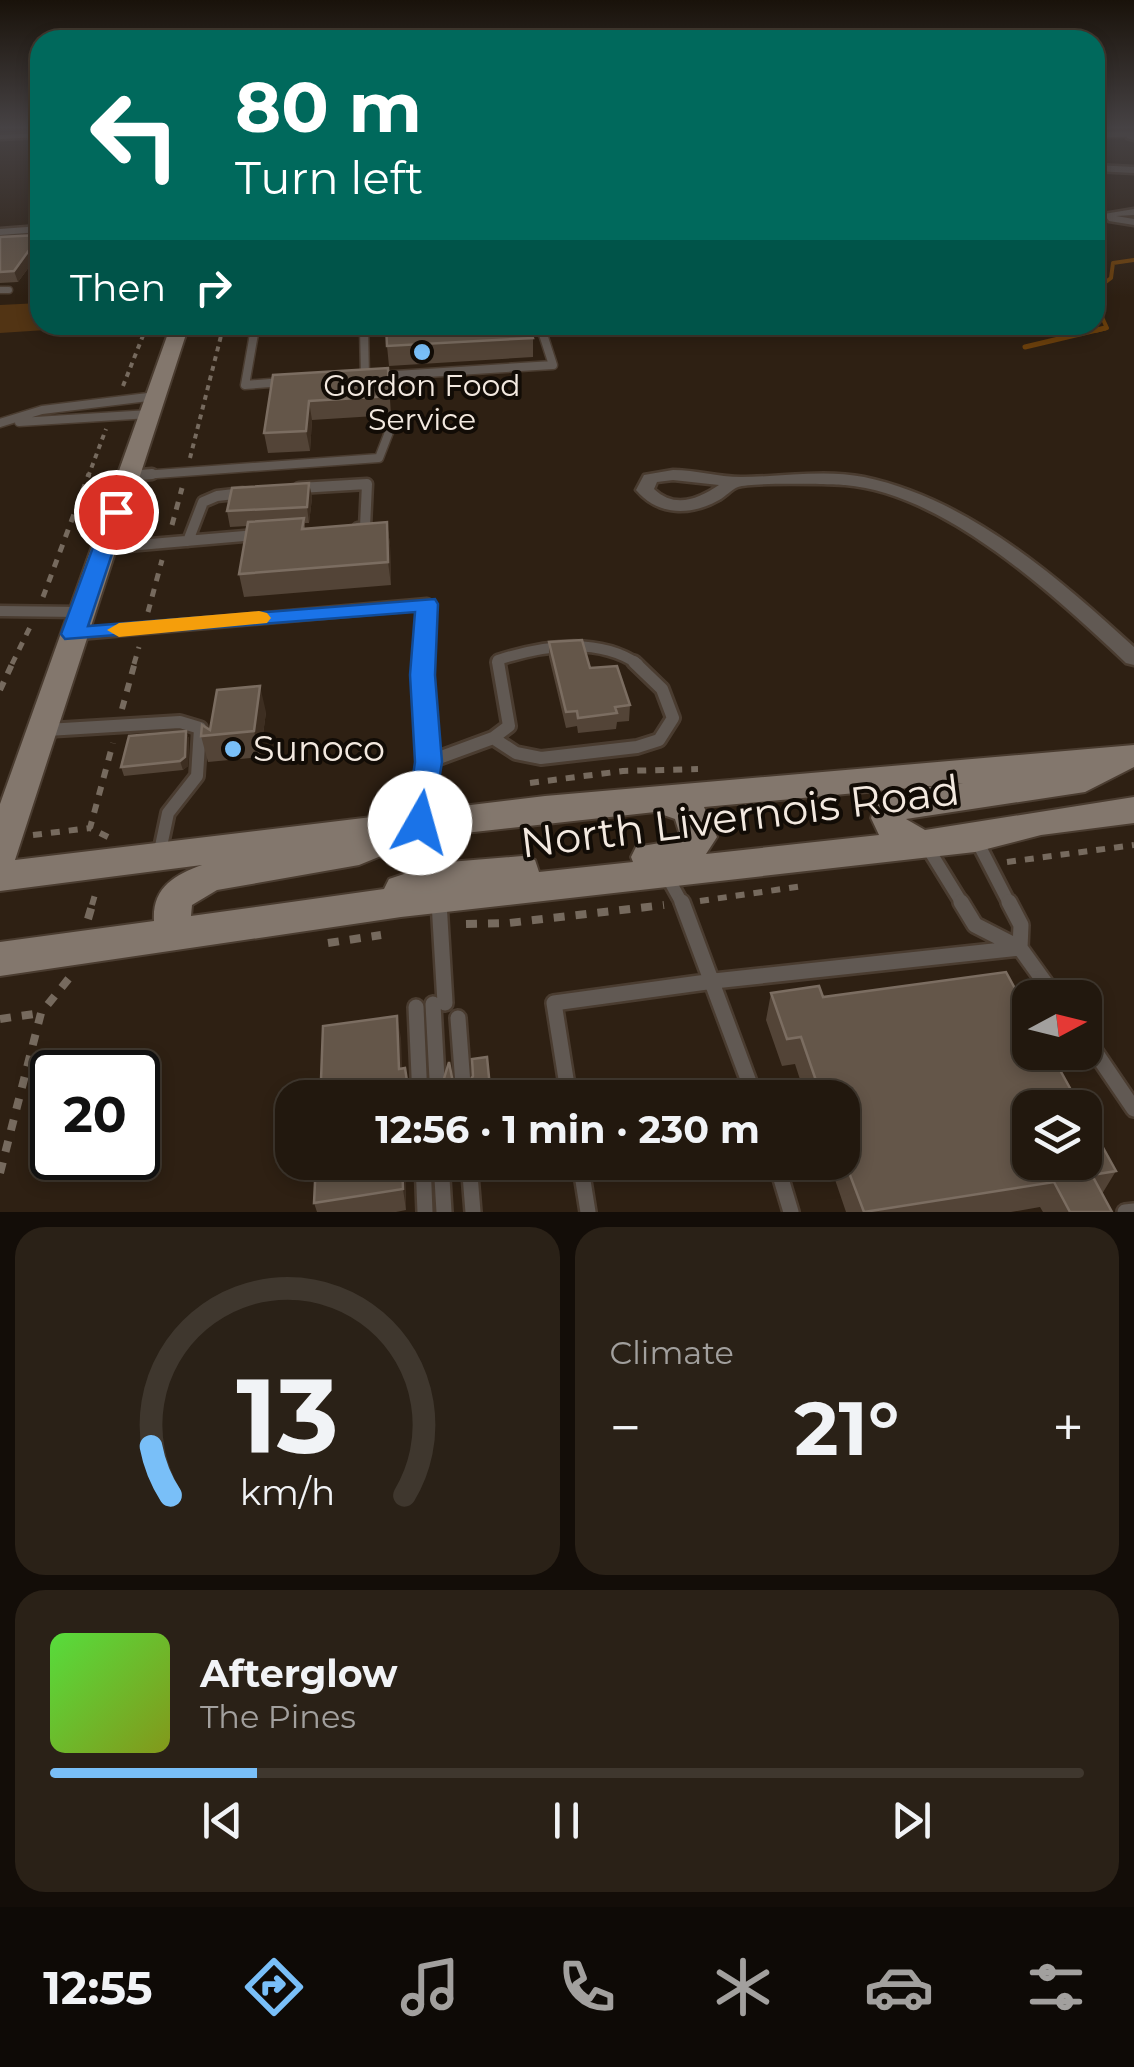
<!DOCTYPE html>
<html lang="en">
<head>
<meta charset="utf-8">
<style>
	body { margin:0; font-family:Montserrat,sans-serif; background:#2a2117; color:#f1f3f6; height:100vh; display:flex; flex-direction:column; font-size:38px; white-space:nowrap }
	* { box-sizing:border-box; margin:0 }
	p { font-size:32px; color:#a2a09e }
	.icon { flex:none; width:55px; height:55px; fill:none; stroke:currentColor; stroke-width:2; stroke-linecap:round; stroke-linejoin:round }
	.map { position:relative; height:1212px; overflow:hidden }
	.side { display:flex; flex-direction:column; gap:15px; padding:15px; background:#130d08; flex:1 }
	.side>* { flex:none }
	.hud { position:absolute; left:30px; top:30px; width:1075px; height:305px; border-radius:30px; box-shadow:0 5px 15px #0003,0 0 0 2px #3f372e; background:#00695c; color:#fff; overflow:hidden }
	.needle { width:65px; rotate:83deg }
	.buttons { position:absolute; left:1012px; top:980px; display:grid; gap:20px }
	.buttons a { display:grid; place-items:center; width:90px; height:90px; border-radius:20px; background:#22180e; box-shadow:0 5px 15px #0003,0 0 0 2px #3f372e; font-size:50px }
	.speed { position:absolute; left:30px; top:1050px; display:flex; gap:20px; font-size:50px; font-weight:700; text-align:center }
	.speed>* { display:grid; place-content:center; width:130px; height:130px; border-radius:50%; background:#22180e; box-shadow:0 5px 15px #0003,0 0 0 2px #3f372e; line-height:1 }
	.speed .limit { border:5px solid #111; border-radius:15px; background:#fff; color:#111 }
	.pin { position:absolute; display:grid; place-items:center; width:85px; height:85px; color:#fff; margin:-42px; border:5px solid #fff; border-radius:50%; box-shadow:0 2px 10px #0007 }
	.me { position:absolute; width:110px; margin:-55px; rotate:7deg; stroke-linejoin:round; filter:drop-shadow(0 0 8px #0008) }
	.turn { display:flex; align-items:center; gap:35px; height:210px; padding:0 40px; font-size:45px }
	.turn .icon { width:130px; height:130px; stroke-width:2.5 }
	.turn b { display:block; font-size:70px; line-height:85px }
	.then { display:flex; align-items:center; height:95px; padding:0 40px; background:#0003; gap:20px; font-size:38px }
	.big { font-size:75px; font-weight:700; line-height:1.1 }
	.side .card { flex:1; display:flex; flex-direction:column; justify-content:center; gap:15px; min-width:0; padding:0 35px; border-radius:30px; background:#2a2117 }
	.side .dial { align-items:center; gap:0 }
	.dial svg { height:260px; overflow:visible; fill:none; stroke:#3f372e; stroke-width:7; stroke-linecap:round; text-anchor:middle }
	.dial text { fill:#f1f3f6; stroke:none }
	.song { display:flex; align-items:center; gap:30px }
	.cover { width:120px; height:120px; border-radius:15px; background:linear-gradient(135deg,hsl(110 70% 55%),hsl(70 70% 35%)) }
	.played { height:10px; border-radius:5px; background:linear-gradient(90deg,#79bff8 20%,#3f372e 20%) }
	.keys { display:flex; justify-content:space-around; direction:ltr }
	.heat { display:flex; justify-content:space-between; align-items:center; font-size:55px; direction:ltr }
	.side .tiles { flex:1; display:grid; gap:15px; grid-template-columns:1fr 1fr }
	.card:last-child { grid-column:span 2 }
	.trip { position:absolute; left:275px; top:1080px; width:585px; height:100px; border-radius:30px; background:#22180e; box-shadow:0 5px 15px #0003,0 0 0 2px #3f372e; font-weight:700; line-height:100px; text-align:center }
	.tabs { display:flex; height:160px; justify-content:space-around; align-items:center; background:#0e0a06; color:#a2a09e }
	.tabs .icon { width:70px; height:70px }
	.tabs .selected { color:#79bff8 }
	.tabs b { font-size:45px; color:#f1f3f6 }
	.map>svg:first-child { display:block }
	.green { fill:#523414 }
	.lines { fill:none; stroke-linecap:round; stroke-linejoin:round }
	.stream-far1 { stroke:#6c400c; stroke-width:4 }
	.stream { stroke:#6c400c; stroke-width:5 }
	.service-far5-casing { stroke:#4a3c30; stroke-width:8 }
	.service-far4-casing { stroke:#4a3c30; stroke-width:9 }
	.service-far3-casing { stroke:#4a3c30; stroke-width:11 }
	.service-far2-casing { stroke:#4a3c30; stroke-width:15 }
	.service-far1-casing { stroke:#4a3c30; stroke-width:18 }
	.service-casing { stroke:#4a3c30; stroke-width:20 }
	.minor-casing { stroke:#4a3c30; stroke-width:5 }
	.secondary-casing { stroke:#4a3c30; stroke-width:4 }
	.path-far4 { stroke:#766a5e; stroke-width:2.5; stroke-dasharray:4 4; stroke-linecap:butt }
	.path-far3 { stroke:#766a5e; stroke-width:4; stroke-dasharray:5 5; stroke-linecap:butt }
	.path-far2 { stroke:#766a5e; stroke-width:5; stroke-dasharray:8 8; stroke-linecap:butt }
	.path-far1 { stroke:#766a5e; stroke-width:6; stroke-dasharray:9 9; stroke-linecap:butt }
	.path { stroke:#766a5e; stroke-width:8; stroke-dasharray:11 11; stroke-linecap:butt }
	.service-far5 { stroke:#615953; stroke-width:5 }
	.service-far4 { stroke:#615953; stroke-width:6 }
	.service-far3 { stroke:#615953; stroke-width:8 }
	.service-far2 { stroke:#615953; stroke-width:10 }
	.service-far1 { stroke:#615953; stroke-width:12 }
	.service { stroke:#615953; stroke-width:15 }
	.minor { fill:#615953; fill-rule:evenodd }
	.secondary { fill:#83776d; fill-rule:evenodd }
	.wall { fill:#534437 }
	.shaded-wall { fill:#3d2e21 }
	.building { fill:#645649; stroke:#7b6d61; stroke-width:2.5 }
	.route { fill:#1a73e8; stroke:#114b97; stroke-width:2.5 }
	.slow { fill:#f59e0b }
	.poi-dot { fill:#79bff8; stroke:#120c06; stroke-width:4 }
	.labels { text-anchor:middle; stroke-width:8; stroke-linejoin:round; paint-order:stroke }
	.far-poi-label { font-size:30px; fill:#f3e9e0; stroke:#120c06 }
	.poi-label { font-size:35px; fill:#f3e9e0; stroke:#120c06; text-anchor:start }
	.near-street-label { font-size:42px; fill:#f3e9e0; stroke:#120c06 }
</style>
</head>
<body>
<div class="map">
<svg width="1134" height="1212" viewBox="0 0 1134 1212">
	<rect width="100%" height="100%" fill="#2e2013"/>
	<path class="green" d="M40,303v22h10l-4,5 -46,3v-28z"/>
	<g class="lines">
		<path class="stream-far1" d="M1095,290l16,-12 2,-15 21,-3
			M1095,331l12,-3 -12,-26"/>
		<path class="stream" d="M1025,347l80,-19"/>
		<g class="service-far5-casing">
			<path id="service-far5" d="M1095,128l11,-1
				M1095,135l39,-1"/>
		</g>
		<g class="service-far4-casing">
			<path id="service-far4" d="M0,290h9
				M364,325v6
				M540,325l2,6
				M255,331l1,-6"/>
		</g>
		<g class="service-far3-casing">
			<path id="service-far3" d="M255,328l-10,57 38,-3
				M364,328l1,49
				M380,376l173,-11 -12,-37
				M19,422l131,-8
				M0,423l42,-13 114,-14
				M129,476l250,-18 12,-31"/>
		</g>
		<g class="service-far2-casing">
			<path id="service-far2" d="M129,476l23,-2
				M299,488l68,-4 -2,43 -7,1
				M188,541l15,-39 14,-6 26,-3
				M104,548l152,-13
				M0,611l79,1
				M79,634l348,-30 -4,60
				M499,664l-1,-4c43,-14 99,-24 140,4"/>
		</g>
		<g class="service-far1-casing">
			<path id="service-far1" d="M47,730l133,-8 20,6 -3,48 -29,37 -8,38
				M493,738l23,15 25,5 96,-11 22,-7 14,-22 -11,-29 -28,-27
				M493,738l16,-12 -11,-64
				M428,762l65,-24
				M421,822l7,-60 -5,-100
				M977,841l33,64
				M926,845l37,60
				M668,878l15,27
				M439,899v6"/>
		</g>
		<g class="service-casing">
			<path id="service" d="M439,902l6,101
				M682,902l73,196
				M961,902l14,23 45,23 36,50
				M1009,902l12,23 -1,23
				M433,1004l5,94
				M416,1007l4,91
				M458,1018l6,80
				M1085,1037l49,72
				M569,1098l-15,-95 160,-22 306,-33
				M423,1162l2,50
				M441,1162l3,50
				M469,1162l4,50
				M580,1162l8,50
				M776,1162l15,50
				M1125,1212l9,-1"/>
		</g>
		<g class="minor-casing">
			<path id="minor" d="M40,133v4l-40,2v-4z
				M1127,134l7,1v5l-7,-2z
				M1095,165l39,2v6l-39,-2z
				M1134,209v6l-18,1 18,3v6l-25,-4 -5,-7z
				M40,226v6l-40,3v-6z
				M673,470c23,0 45,7 68,7 41,0 83,-8 123,0 105,22 193,100 270,170v18l-8,-2c-70,-66 -181,-170 -281,-178 -16,-1 -94,-3 -107,2 -6,2 -13,10 -19,13 -28,16 -61,16 -83,-10l8,-15zM673,480l46,5c-21,14 -44,24 -65,4l3,-7z"/>
		</g>
		<g class="secondary-casing">
			<path id="secondary" d="M171,325h18l-174,535 530,-64 589,-51v22l-49,25 -179,27 19,11 209,-33v26l-93,12 -66,17 -574,65 -401,59v-34l154,-21c-2,-33 20,-46 48,-56l-202,26v-87zM963,783l-34,4 -53,15 -5,16 8,17 -173,19 11,-17 -13,-30zM655,812l20,7 5,16 -8,6 -36,6 -5,10 2,5 -94,10 -4,-12 -13,-4 -85,7 -48,16 -5,10 -193,27 1,-11 25,-15 142,-25 49,-20 3,-6z"/>
		</g>
		<path class="path-far4" d="M145,331l2,-6
			M222,331l2,-6"/>
		<path class="path-far3" d="M123,386l23,-58
			M190,458l33,-130
			M88,477l18,-48"/>
		<path class="path-far2" d="M172,525l10,-37
			M43,597l46,-123
			M148,612l14,-52
			M12,664l19,-39
			M134,664l5,-17"/>
		<path class="path-far1" d="M0,690l13,-28
			M122,709l13,-47
			M530,783l93,-12 75,-2
			M33,835l57,-7
			M108,837l-18,-9 23,-85
			M1007,862l127,-17
			M700,901l103,-15
			M92,905l4,-14"/>
		<path class="path" d="M88,919l5,-17
			M466,924l43,-1 155,-18
			M328,943l53,-8
			M0,1019l41,-6
			M0,1173l41,-160 29,-36"/>
		<use href="#service-far5" class="service-far5"/>
		<use href="#service-far4" class="service-far4"/>
		<use href="#service-far3" class="service-far3"/>
		<use href="#service-far2" class="service-far2"/>
		<use href="#service-far1" class="service-far1"/>
		<use href="#service" class="service"/>
		<use href="#minor" class="minor"/>
		<use href="#secondary" class="secondary"/>
	</g>
	<path class="wall" d="M40,235v17l-22,30 -18,1v-46z
		M533,338v19l-144,9 -2,-20z
		M388,368l3,47 -79,5 -2,31 -42,2 -4,-20 9,-58z
		M309,483l3,15 -3,25h-4v5l82,-6 3,23 1,40 -147,12 -5,-23 8,-48 -17,1 -3,-16z
		M549,642l41,26 40,37 -1,16 -12,1 -1,7 -38,4 -1,-7 -11,2 -17,-71z
		M266,712l-6,45 -52,5 -7,-26 9,-6z
		M186,731l3,8 -1,27 -5,4 -59,6 -3,-9z
		M771,993l52,4 293,174 -14,23 10,18h-69l-3,-5 -29,5h-165l-17,-50h13v-64h-36l-11,-34 -13,2 -16,-46z
		M297,1162h108l1,48 -10,2h-79l-3,-9 2,-40 -18,3z"/>
	<path class="shaded-wall" d="M40,236v16l-22,30 -4,-11z
		M309,401l3,19 -2,31 -4,-20z
		M309,483l3,15 -3,25 -2,-16z
		M387,522l3,23 1,40 -3,-23z
		M260,686l6,26 -6,45 -6,-26z
		M186,731l3,8 -1,27 -5,4 -3,-9z
		M397,1016l4,22 2,53 -4,-22z
		M402,1162h3l1,48 -3,-21z"/>
	<path class="building" d="M40,235l-26,36 -14,1v-35z
		M386,325h143l4,13 -146,8z
		M388,368l1,28 -80,5 -3,30 -42,2 9,-58z
		M309,483l-2,24 -80,4 5,-23z
		M304,518l-2,11 85,-7 1,40 -149,12 9,-52z
		M582,640l8,28 27,-2 13,39 -15,2 2,6 -39,5 -1,-7 -11,1 -17,-70z
		M260,686l-6,45 -53,5 1,-11 8,5 7,-40z
		M186,731l-1,26 -5,4 -59,6 8,-31z
		M1006,972l24,44v36h20l31,56h-51v54h55v-47l31,56 -24,4 20,37h-42l-16,-30 -190,30 -22,-58v-56h-20l-21,-61 -14,2 -16,-46 48,-7 4,11z
		M397,1016l2,53 6,-1 2,13 9,6 10,-4 9,4 7,-2 7,-23 4,21 14,3 6,-10 -1,-17 15,-2 4,41h-197l1,-15 26,-3 2,-54z
		M316,1162h86l1,27 -89,14z"/>
	<linearGradient id="sky" x2="0" y2="1"><stop stop-color="#19120a"/><stop offset="0.43" stop-color="#464244"/><stop offset="1" stop-color="#464244" stop-opacity="0"/></linearGradient>
	<rect width="1134" height="297" fill="url(#sky)"/>
	<path class="route" d="M116,506l10,6 -38,114 347,-27 3,5 -3,71 7,87 -11,69 -11,3 -10,-3 -4,-8 9,-61 -5,-87 5,-63 -350,27 -4,-5 45,-122z"/>
	<path class="slow" d="M259,611l8,2 4,5 -4,5 -148,14 -12,-7 12,-7z"/>
	<g class="poi-dot">
		<circle cx="422" cy="352" r="10"/>
		<circle cx="233" cy="749" r="10"/>
	</g>
	<g class="labels">
		<g class="far-poi-label">
			<text x="422" y="396">Gordon Food<tspan x="422" dy="34">Service</tspan></text>
		</g>
		<g class="poi-label">
			<text x="253" y="761">Sunoco</text>
		</g>
		<g class="near-street-label">
			<text transform="translate(740 816) rotate(-7)" y="15">North Livernois Road</text>
		</g>
	</g>
</svg>
<div class="buttons">
<a><svg class="needle" viewBox="-14 -14 28 28"><path d="M0-13l5 13h-10z" fill="#e53935"/><path d="M0 13l5-13h-10z" fill="#a2a09e"/></svg></a>
<a><svg class="icon" aria-label="layers" viewBox="0 0 24 24"><path d="M12 4l9 5-9 5-9-5zM3 14l9 5 9-5"/></svg></a>
</div>
<div class="speed"><div class="limit">20</div></div>
<div class="pin" style="left:116px;top:512px;background:#d93025"><svg class="icon" aria-label="arrive" viewBox="0 0 24 24"><path d="M6 21V4h12l-3 4 3 4H6"/></svg></div>
<svg class="me" style="left:420px;top:823px" viewBox="-20 -20 40 40"><circle r="19" fill="#fff"/><path d="M0-13L10 11 0 6-10 11z" fill="#1a73e8"/></svg>
<div class="trip">12:56 · 1 min · 230 m</div>
<div class="hud">
<div class="turn"><svg class="icon" aria-label="left" viewBox="0 0 24 24"><path d="M17 20v-9H6M10 6l-5 5 5 5"/></svg><div><b>80 m</b>Turn left</div></div>
<div class="then">Then<svg class="icon" aria-label="right" viewBox="0 0 24 24"><path d="M7 20v-9h11M14 6l5 5-5 5"/></svg></div>
</div>
</div>
<section class="side">
<div class="tiles">
<div class="card dial"><svg viewBox="0 0 100 80">
<path d="M14 69A42 42 0 1 1 86 69"/>
<path d="M14 69A42 42 0 0 1 8 54" stroke="#79bff8"/>
<text x="50" y="56" font-size="32" font-weight="700">13</text>
<text x="50" y="72" font-size="11">km/h</text>
</svg></div>
<div class="card"><p>Climate</p>
<div class="heat"><a>−</a><b class="big">21°</b><a>+</a></div>
</div>
<div class="card">
<div class="song"><i class="cover"></i><div><b>Afterglow</b><p>The Pines</p></div></div>
<div class="played"></div>
<div class="keys"><svg class="icon" aria-label="previous" viewBox="0 0 24 24"><path d="M18 5L8 12l10 7zM5 5v14"/></svg><svg class="icon" aria-label="pause" viewBox="0 0 24 24"><path d="M8 5v14M16 5v14"/></svg><svg class="icon" aria-label="next" viewBox="0 0 24 24"><path d="M6 5l10 7-10 7zM19 5v14"/></svg></div>
</div>
</div>
</section>
<nav class="tabs">
<b>12:55</b>
<svg class="icon selected" aria-label="directions" viewBox="0 0 24 24"><path d="M12 3l9 9-9 9-9-9zM9 14v-3h6M13 9l2 2-2 2"/></svg>
<svg class="icon" aria-label="music" viewBox="0 0 24 24"><path d="M9 18V5l10-2v13"/><circle cx="6" cy="18" r="3"/><circle cx="16" cy="16" r="3"/></svg>
<svg class="icon" aria-label="phone" viewBox="0 0 24 24"><path d="M5 4h4l2 5-3 2q2 4 5 5l2-3 5 2v4C11 20 4 13 5 4z"/></svg>
<svg class="icon" aria-label="climate" viewBox="0 0 24 24"><path d="M12 3v18M4 7l16 10M4 17L20 7"/></svg>
<svg class="icon" aria-label="car" viewBox="0 0 24 24"><path d="M5 17H2v-5l4-1 3-4h7l3 4 3 1v5h-3M9 17h6M6 11h13"/><circle cx="7" cy="17" r="2"/><circle cx="17" cy="17" r="2"/></svg>
<svg class="icon" aria-label="filters" viewBox="0 0 24 24"><path d="M4 7h16M4 17h16"/><circle cx="9" cy="7" r="2"/><circle cx="15" cy="17" r="2"/></svg>
</nav>
</body>
</html>
